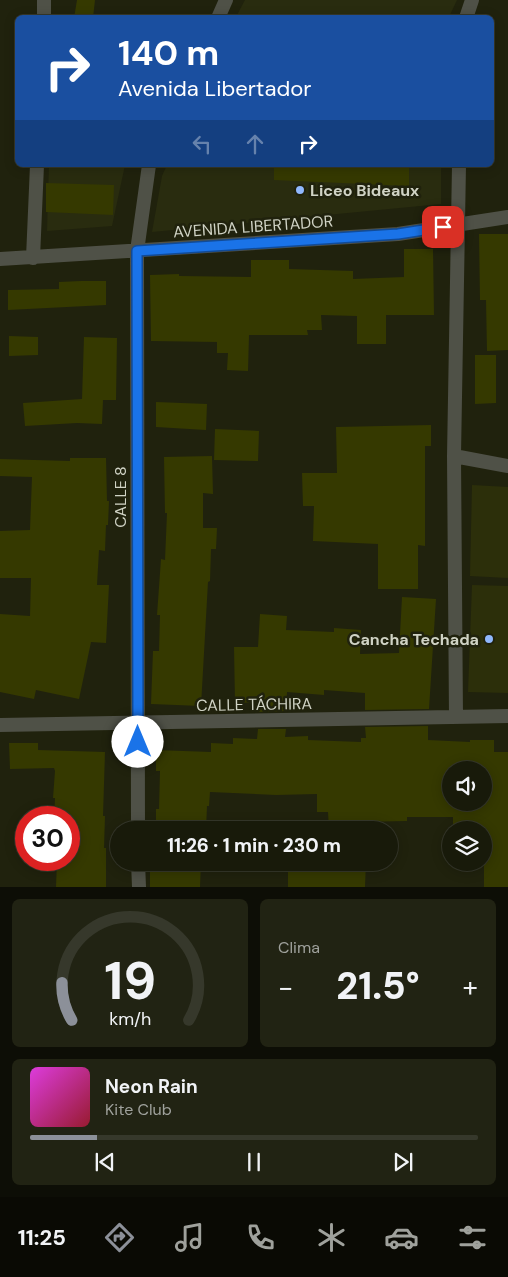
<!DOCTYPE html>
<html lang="es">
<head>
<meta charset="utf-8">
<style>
	body { margin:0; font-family:"DM Sans",sans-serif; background:#212313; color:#f1f3f6; height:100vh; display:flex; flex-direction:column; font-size:19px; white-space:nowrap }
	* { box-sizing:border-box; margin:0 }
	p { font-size:16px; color:#9fa19c }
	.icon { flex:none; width:28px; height:28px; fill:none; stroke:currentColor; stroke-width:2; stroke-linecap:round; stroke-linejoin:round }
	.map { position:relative; height:887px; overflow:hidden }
	.drawer { display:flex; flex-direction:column; gap:12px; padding:12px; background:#0d0e06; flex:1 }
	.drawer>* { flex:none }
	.top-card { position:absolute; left:15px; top:15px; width:479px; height:152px; border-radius:8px; box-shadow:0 2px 12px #0003,0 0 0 1px #36382b; background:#1a4fa0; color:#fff; overflow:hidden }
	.fabs { position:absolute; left:442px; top:761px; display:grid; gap:10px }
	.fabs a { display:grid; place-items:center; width:50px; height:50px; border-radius:50%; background:#181a0a; box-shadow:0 2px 12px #0003,0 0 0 1px #36382b; font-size:25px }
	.speed { position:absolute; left:15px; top:806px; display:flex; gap:10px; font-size:25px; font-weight:700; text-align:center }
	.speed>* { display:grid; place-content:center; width:65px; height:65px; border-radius:50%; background:#181a0a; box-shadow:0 2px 12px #0003,0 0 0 1px #36382b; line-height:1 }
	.speed .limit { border:8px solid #d22; background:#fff; color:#111 }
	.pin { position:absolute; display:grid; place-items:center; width:42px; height:42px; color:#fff; margin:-21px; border-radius:10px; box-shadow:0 2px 8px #0006 }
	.me { position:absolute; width:55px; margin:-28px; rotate:0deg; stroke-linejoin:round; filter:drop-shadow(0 0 4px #0008) }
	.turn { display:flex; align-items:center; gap:18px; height:105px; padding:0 20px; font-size:22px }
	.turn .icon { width:65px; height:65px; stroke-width:2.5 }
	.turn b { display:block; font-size:35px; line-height:42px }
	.lanes { display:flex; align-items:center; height:48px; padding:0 20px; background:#0003; justify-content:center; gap:25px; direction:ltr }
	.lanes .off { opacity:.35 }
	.big { font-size:38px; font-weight:800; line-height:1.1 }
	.drawer .tile { flex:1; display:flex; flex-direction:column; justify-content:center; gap:8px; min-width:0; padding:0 18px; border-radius:8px; background:#212313 }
	.drawer .dial { align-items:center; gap:0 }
	.dial svg { height:130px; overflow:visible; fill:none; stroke:#36382b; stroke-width:7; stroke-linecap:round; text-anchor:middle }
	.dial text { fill:#f1f3f6; stroke:none }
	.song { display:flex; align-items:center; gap:15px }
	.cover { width:60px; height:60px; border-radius:8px; background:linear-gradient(135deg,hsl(300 70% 55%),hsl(350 70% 35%)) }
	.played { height:5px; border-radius:2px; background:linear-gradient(90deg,#8c9099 15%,#36382b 15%) }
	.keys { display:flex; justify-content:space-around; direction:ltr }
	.heat { display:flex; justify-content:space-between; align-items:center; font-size:28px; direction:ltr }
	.drawer .tiles { flex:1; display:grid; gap:12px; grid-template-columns:1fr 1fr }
	.tile:last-child { grid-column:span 2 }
	.trip { position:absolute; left:110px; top:821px; width:288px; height:50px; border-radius:25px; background:#181a0a; box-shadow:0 2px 12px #0003,0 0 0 1px #36382b; font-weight:800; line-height:50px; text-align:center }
	.tabs { display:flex; height:80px; justify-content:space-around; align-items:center; background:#0a0a04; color:#9fa19c }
	.tabs .icon { width:35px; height:35px }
	.tabs .on { color:#8c9099 }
	.tabs b { font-size:22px; color:#f1f3f6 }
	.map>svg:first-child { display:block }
	.built { fill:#292c0f }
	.green { fill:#2c2f0a }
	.building { fill:#353900; fill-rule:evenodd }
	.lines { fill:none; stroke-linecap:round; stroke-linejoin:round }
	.minor { stroke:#4f5147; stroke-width:14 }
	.route-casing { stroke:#114b97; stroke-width:12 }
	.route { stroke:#1a73e8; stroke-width:9 }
	.poi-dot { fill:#90b8fd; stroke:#20220d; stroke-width:2 }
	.labels { text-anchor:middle; stroke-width:5; stroke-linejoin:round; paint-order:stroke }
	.poi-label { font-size:16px; font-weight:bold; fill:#d0d3c5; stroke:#20220d; text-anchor:start }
	.street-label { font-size:16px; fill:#d0d3c5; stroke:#20220d }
</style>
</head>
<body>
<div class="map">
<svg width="508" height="887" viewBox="0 0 508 887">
	<rect width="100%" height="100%" fill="#20220d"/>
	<path class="built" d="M245,0h212l-8,17h-213z
		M49,165h76l-13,61 -65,5z
		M167,165h274v39l-289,28 10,-56z"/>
	<path class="green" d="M472,485l36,2v91l-38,-2z
		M472,585l36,1v107l-40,-1z"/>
	<path class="building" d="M77,0h18l-2,18h-19z
		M274,165h135v21l-135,-6z
		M46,183l68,2 -1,30 -67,-3z
		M479,234h29v116l-21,1 -1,-51h-6z
		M404,249h29l1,66h-48v29h-29v-28l-36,-1 1,15h-15l1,5h-59l-1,36 -21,-1 1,-17h-11v-11l-66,-1 -1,-66 29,-1v2l72,1v-17h38v9l64,2v8l51,-2z
		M81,281h25v24l-98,5v-20l51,-1v-7z
		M9,336l29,1v18l-29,1z
		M84,337l33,1 -1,62h-13l-1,24 -25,-1 -52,3 -2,-23 59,-4z
		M475,355h21v48l-21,1z
		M156,402l51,2 -1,26 -50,-3z
		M431,425v21h-6v100l-7,-1v44h-40v-45l-65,-3 1,-35h-11l-1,-33h35l-1,-46z
		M215,429l44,2 -1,30 -44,-1z
		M212,456l1,38 -10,-1v35h14l-1,21h-5l-1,32 -2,1 -7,124 -50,-2 2,-53h6l1,-36h-3l4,-56 4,1 2,-47h-2l-1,-56z
		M70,458h36l1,43h2l-1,24h-2l-1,26 -6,-1 -2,35h12l-3,58 -15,-1 -12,57 -43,-9 -2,9 -34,-7v-78l30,2 1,-38h-31v-47l30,-1 2,-53 -32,-1v-17l70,2z
		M402,597l34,2 -7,110 -64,1v-17l-41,-3v5l-37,-3 -1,19 -28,1 1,-10 -24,1 -1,-56h24l2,-33 27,2 -1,14 48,2v-4l27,2 -1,24 39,-1z
		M428,726v14l42,2v-2h24v12h14v135h-24v-57h-31v-13h-46v4l-51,1v8h-27l-1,-18h-11v-18l-41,1 -66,-3 -1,14h-2l-1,24 -50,-1v-20h3l1,-38h-4v-21l55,2v-9l22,1v-6l24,1 1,-10h28l-1,8 23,-1v4l53,2v-4h5l-1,-11zM451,770h33v32h-33z
		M9,743h29v7l67,2 -2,64h2l-1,32h2v39h-50l1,-27h12v-42h-15l1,-20h-2l2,-27 -1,-3 -44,1z
		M150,862h51l-1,25h-50z
		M288,862h78l-1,25h-77z"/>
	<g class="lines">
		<path class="minor" d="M44,18v-18
			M218,18l8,-18
			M466,18l6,-18
			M33,258l4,-93
			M0,259l398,-25 110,-17
			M454,456l54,10
			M456,717l-2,-261 5,-291
			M0,725l508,-9
			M138,830l-1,-579 12,-86
			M138,862l1,25"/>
	</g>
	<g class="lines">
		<g class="route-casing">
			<path id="route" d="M138,742l-1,-491 261,-17 45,-7"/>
		</g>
		<use href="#route" class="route"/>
	</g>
	<g class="poi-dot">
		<circle cx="300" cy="190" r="5"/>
		<circle cx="489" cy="639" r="5"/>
	</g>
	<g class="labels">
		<g class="poi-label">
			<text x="310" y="196">Liceo Bideaux</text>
			<text x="479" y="645" text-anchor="end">Cancha Techada</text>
		</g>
		<g class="street-label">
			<text transform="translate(253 226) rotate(-4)" y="6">AVENIDA LIBERTADOR</text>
			<text transform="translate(120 497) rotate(-90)" y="6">CALLE 8</text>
			<text transform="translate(254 704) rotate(-1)" y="6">CALLE TÁCHIRA</text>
		</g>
	</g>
</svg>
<div class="fabs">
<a><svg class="icon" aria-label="sound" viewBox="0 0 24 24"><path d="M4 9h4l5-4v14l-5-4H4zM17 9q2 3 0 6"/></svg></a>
<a><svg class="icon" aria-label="layers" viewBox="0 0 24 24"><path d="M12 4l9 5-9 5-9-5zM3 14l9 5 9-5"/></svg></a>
</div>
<div class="speed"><div class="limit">30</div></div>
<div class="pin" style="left:443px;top:227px;background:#d93025"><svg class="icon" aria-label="arrive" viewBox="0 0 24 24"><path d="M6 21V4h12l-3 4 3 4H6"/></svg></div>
<svg class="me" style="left:138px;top:742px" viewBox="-20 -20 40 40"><circle r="19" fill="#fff"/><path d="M0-13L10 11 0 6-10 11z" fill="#1a73e8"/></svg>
<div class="trip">11:26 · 1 min · 230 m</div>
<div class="top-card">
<div class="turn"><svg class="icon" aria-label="right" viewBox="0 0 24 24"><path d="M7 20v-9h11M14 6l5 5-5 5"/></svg><div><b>140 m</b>Avenida Libertador</div></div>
<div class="lanes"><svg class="icon off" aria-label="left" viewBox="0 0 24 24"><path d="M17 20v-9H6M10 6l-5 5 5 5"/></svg><svg class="icon off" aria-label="ahead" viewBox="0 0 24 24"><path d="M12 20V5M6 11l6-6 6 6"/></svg><svg class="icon" aria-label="right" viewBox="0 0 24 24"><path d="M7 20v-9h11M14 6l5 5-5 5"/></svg></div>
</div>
</div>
<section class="drawer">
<div class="tiles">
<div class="tile dial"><svg viewBox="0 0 100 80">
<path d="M14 69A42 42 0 1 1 86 69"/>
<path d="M14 69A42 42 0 0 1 8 46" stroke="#8c9099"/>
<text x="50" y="56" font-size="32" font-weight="700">19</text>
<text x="50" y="72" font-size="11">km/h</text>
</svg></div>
<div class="tile"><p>Clima</p>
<div class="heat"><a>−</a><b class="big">21.5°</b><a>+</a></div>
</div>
<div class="tile">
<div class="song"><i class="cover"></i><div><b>Neon Rain</b><p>Kite Club</p></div></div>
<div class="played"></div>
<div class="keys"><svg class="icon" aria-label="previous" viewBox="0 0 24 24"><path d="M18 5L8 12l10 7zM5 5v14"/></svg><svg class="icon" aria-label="pause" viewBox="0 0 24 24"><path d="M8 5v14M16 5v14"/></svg><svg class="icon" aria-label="next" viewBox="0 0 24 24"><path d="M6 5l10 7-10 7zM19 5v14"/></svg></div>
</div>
</div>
</section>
<nav class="tabs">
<b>11:25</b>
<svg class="icon on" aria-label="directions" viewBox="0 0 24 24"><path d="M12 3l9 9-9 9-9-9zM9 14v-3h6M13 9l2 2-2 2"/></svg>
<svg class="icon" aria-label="music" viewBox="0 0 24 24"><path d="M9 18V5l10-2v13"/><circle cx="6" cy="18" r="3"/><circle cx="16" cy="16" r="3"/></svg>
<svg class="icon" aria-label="phone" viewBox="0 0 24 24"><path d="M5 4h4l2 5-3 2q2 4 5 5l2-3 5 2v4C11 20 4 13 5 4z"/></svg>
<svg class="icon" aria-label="climate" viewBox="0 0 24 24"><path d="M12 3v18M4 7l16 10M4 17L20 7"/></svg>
<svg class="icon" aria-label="car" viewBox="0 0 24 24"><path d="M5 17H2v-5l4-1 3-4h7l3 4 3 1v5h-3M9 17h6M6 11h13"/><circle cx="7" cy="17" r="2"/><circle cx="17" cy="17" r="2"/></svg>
<svg class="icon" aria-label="filters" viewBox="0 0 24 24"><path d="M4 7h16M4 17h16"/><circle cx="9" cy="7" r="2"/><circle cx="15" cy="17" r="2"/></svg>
</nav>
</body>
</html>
